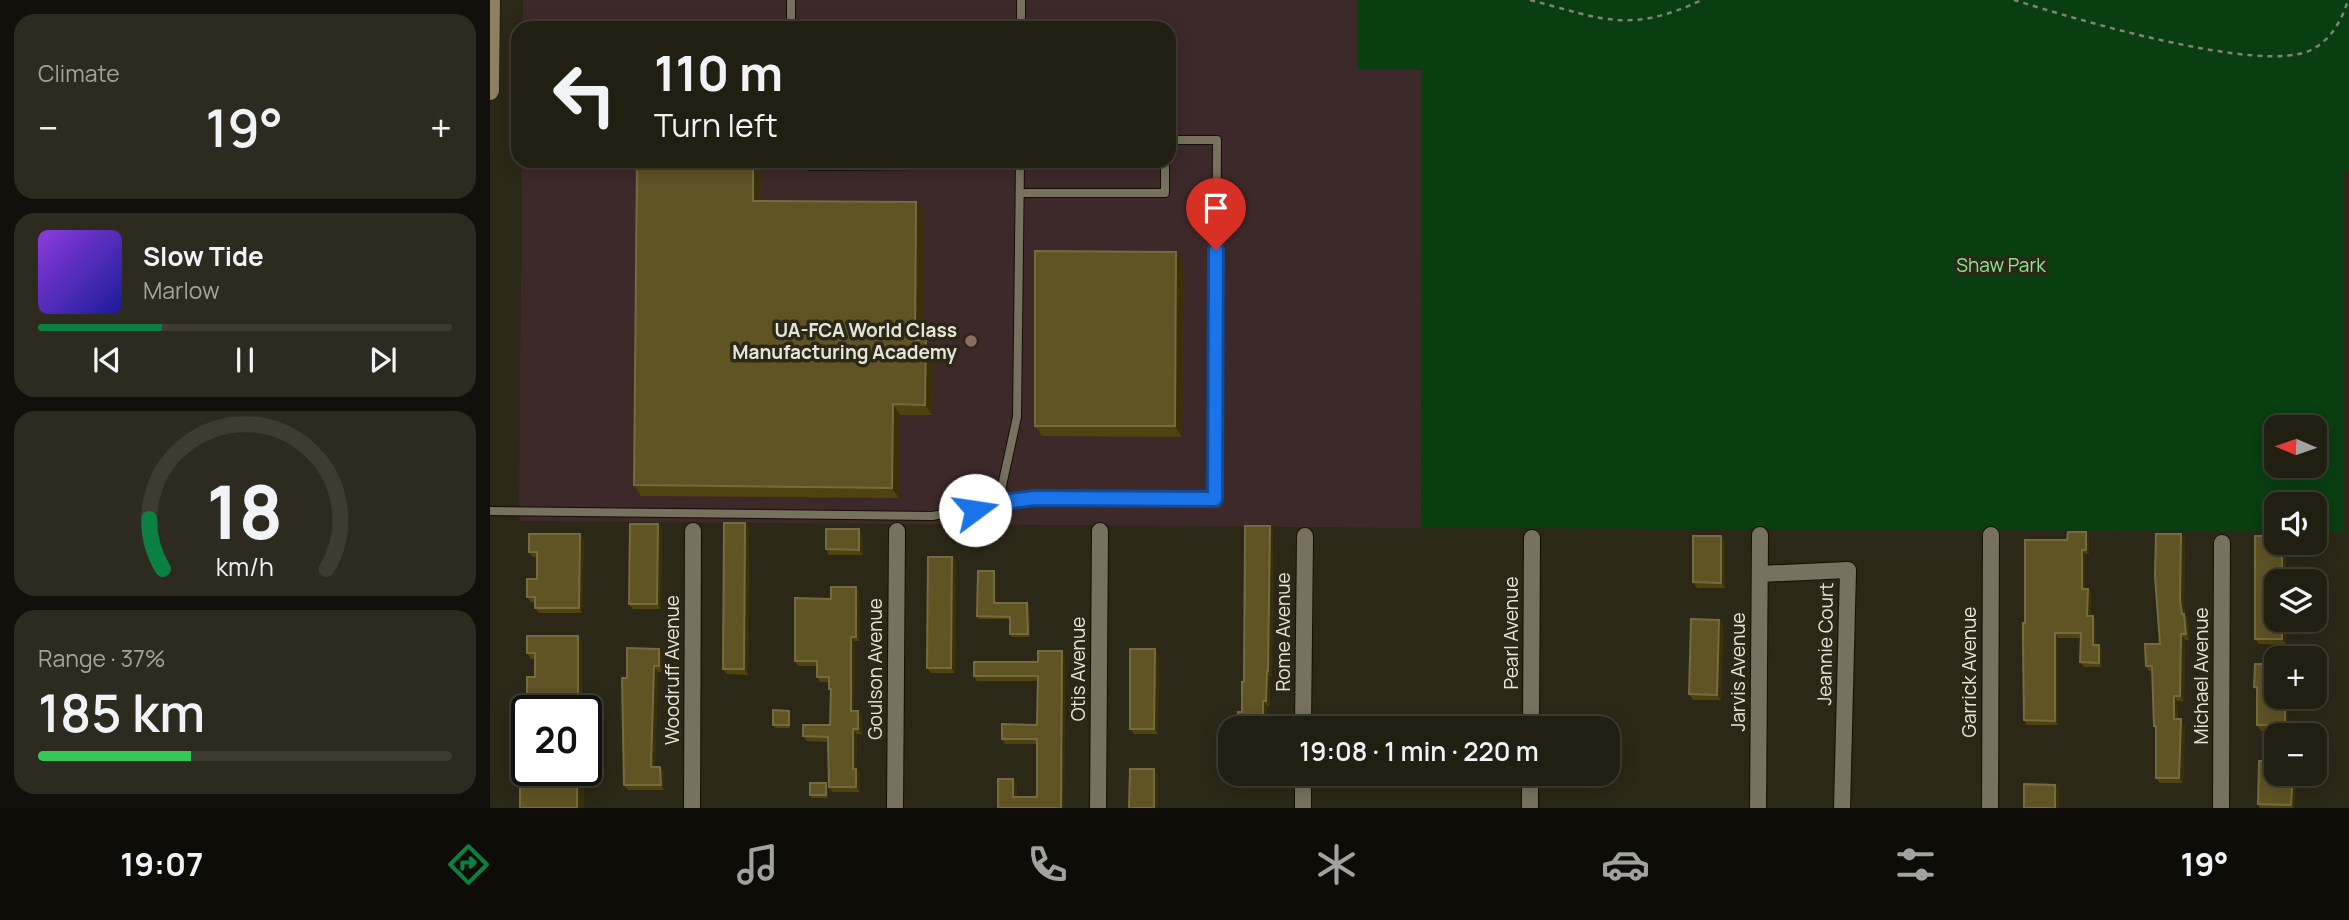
<!DOCTYPE html>
<html lang="en">
<head>
<meta charset="utf-8">
<style>
	body { margin:0; font-family:Manrope,sans-serif; background:#2d2b20; color:#f1f3f6; height:100vh; display:flex; flex-direction:column; font-size:26px; white-space:nowrap }
	* { box-sizing:border-box; margin:0 }
	p { font-size:23px; color:#a2a29f }
	.icon { flex:none; width:38px; height:38px; fill:none; stroke:currentColor; stroke-width:2; stroke-linecap:round; stroke-linejoin:round }
	.map { position:relative; flex:1; overflow:hidden }
	.drawer { display:flex; flex-direction:column; gap:14px; padding:14px; background:#12100a; width:490px }
	.drawer>* { flex:none }
	.banner { position:absolute; left:21px; top:21px; width:665px; height:147px; border-radius:21px; box-shadow:0 4px 18px #0003,0 0 0 2px #3e3c32; background:#211e12; color:#f1f3f6; overflow:hidden }
	.needle { width:46px; rotate:272deg }
	.controls { position:absolute; left:1774px; top:415px; display:grid; gap:14px }
	.controls a { display:grid; place-items:center; width:63px; height:63px; border-radius:14px; background:#211e12; box-shadow:0 4px 18px #0003,0 0 0 2px #3e3c32; font-size:35px }
	.speed { position:absolute; left:21px; top:695px; display:flex; gap:14px; font-size:35px; font-weight:700; text-align:center }
	.speed>* { display:grid; place-content:center; width:91px; height:91px; border-radius:50%; background:#211e12; box-shadow:0 4px 18px #0003,0 0 0 2px #3e3c32; line-height:1 }
	.speed .limit { border:4px solid #111; border-radius:10px; background:#fff; color:#111 }
	.pin { position:absolute; display:grid; place-items:center; width:60px; height:60px; color:#fff; margin:-72px -30px; border-radius:50% 50% 50% 0; rotate:-45deg; box-shadow:0 0 7px #0007 }
	.pin .icon { rotate:45deg }
	.me { position:absolute; width:77px; margin:-38px; rotate:76deg; stroke-linejoin:round; filter:drop-shadow(0 0 5px #0008) }
	.turn { display:flex; align-items:center; gap:24px; height:147px; padding:0 28px; font-size:32px }
	.turn .icon { width:91px; height:91px; stroke-width:2.5 }
	.turn b { display:block; font-size:49px; line-height:60px }
	.big { font-size:52px; font-weight:600; line-height:1.1 }
	.drawer .widget { flex:1; display:flex; flex-direction:column; justify-content:center; gap:10px; min-width:0; padding:0 24px; border-radius:21px; background:#2d2b20 }
	.drawer .dial { align-items:center; gap:0 }
	.dial svg { height:182px; overflow:visible; fill:none; stroke:#3e3c32; stroke-width:7; stroke-linecap:round; text-anchor:middle }
	.dial text { fill:#f1f3f6; stroke:none }
	.song { display:flex; align-items:center; gap:21px }
	.cover { width:84px; height:84px; border-radius:10px; background:linear-gradient(135deg,hsl(270 70% 55%),hsl(240 70% 35%)) }
	.played { height:7px; border-radius:4px; background:linear-gradient(90deg,#0b8043 30%,#3e3c32 30%) }
	.keys { display:flex; justify-content:space-around; direction:ltr }
	.heat { display:flex; justify-content:space-between; align-items:center; font-size:38px; direction:ltr }
	.charge { height:10px; border-radius:5px; background:linear-gradient(90deg,#34c759 37%,#3e3c32 0) }
	.trip { position:absolute; left:728px; top:716px; width:402px; height:70px; border-radius:21px; background:#211e12; box-shadow:0 4px 18px #0003,0 0 0 2px #3e3c32; font-weight:600; line-height:70px; text-align:center }
	.tab-bar { display:flex; height:112px; justify-content:space-around; align-items:center; background:#0d0c07; color:#a2a29f }
	.tab-bar .icon { width:49px; height:49px }
	.tab-bar .current { color:#0b8043 }
	.tab-bar b { font-size:32px; color:#f1f3f6 }
	main { display:flex; flex:1; min-height:0 }
	.map>svg:first-child { display:block }
	.education { fill:#3d2929 }
	.green { fill:#083e10; fill-rule:evenodd }
	.lines { fill:none; stroke-linecap:round; stroke-linejoin:round }
	.service-casing { stroke:#141003; stroke-width:10 }
	.minor-casing { stroke:#141003; stroke-width:18 }
	.secondary-casing { stroke:#141003; stroke-width:19 }
	.path { stroke:#858275; stroke-width:2.5; stroke-dasharray:5 5; stroke-linecap:butt }
	.service { stroke:#777260; stroke-width:8 }
	.minor { stroke:#777260; stroke-width:16 }
	.secondary { stroke:#8e8061; stroke-width:18 }
	.wall { fill:#4f430f }
	.shaded-wall { fill:#3a310a }
	.building { fill:#605425; stroke:#756b41; stroke-width:2 }
	.route-casing { stroke:#114b97; stroke-width:18 }
	.route { stroke:#1a73e8; stroke-width:12 }
	.education-dot { fill:#8d6e63; stroke:#2c2818; stroke-width:2.5 }
	.labels { text-anchor:middle; stroke-width:7; stroke-linejoin:round; paint-order:stroke }
	.park-label { font-size:19px; fill:#8ce890; stroke:#2c2818 }
	.poi-label { font-size:19px; font-weight:bold; fill:#e7e4da; stroke:#2c2818; text-anchor:end }
	.street-label { font-size:19px; fill:#e7e4da; stroke:#2c2818 }
</style>
</head>
<body>
<main>
<section class="drawer">
<div class="widget"><p>Climate</p>
<div class="heat"><a>−</a><b class="big">19°</b><a>+</a></div>
</div>
<div class="widget">
<div class="song"><i class="cover"></i><div><b>Slow Tide</b><p>Marlow</p></div></div>
<div class="played"></div>
<div class="keys"><svg class="icon" aria-label="previous" viewBox="0 0 24 24"><path d="M18 5L8 12l10 7zM5 5v14"/></svg><svg class="icon" aria-label="pause" viewBox="0 0 24 24"><path d="M8 5v14M16 5v14"/></svg><svg class="icon" aria-label="next" viewBox="0 0 24 24"><path d="M6 5l10 7-10 7zM19 5v14"/></svg></div>
</div>
<div class="widget dial"><svg viewBox="0 0 100 80">
<path d="M14 69A42 42 0 1 1 86 69"/>
<path d="M14 69A42 42 0 0 1 8 47" stroke="#0b8043"/>
<text x="50" y="56" font-size="32" font-weight="700">18</text>
<text x="50" y="72" font-size="11">km/h</text>
</svg></div>
<div class="widget"><p>Range · 37%</p><b class="big">185 km</b><div class="charge"></div></div>
</section>
<div class="map">
<svg width="1859" height="808" viewBox="0 0 1859 808">
	<rect width="100%" height="100%" fill="#2c2818"/>
	<path class="education" d="M33,0h834v69h65l-1,459 -902,-7 3,-360h647v-133h-646z"/>
	<path class="green" d="M867,0h992v172h-6l1,360h-29v-28h-38v27l-856,-3 1,-458 -65,-1zM1787,427h38v39h-38z"/>
	<g class="lines">
		<g class="service-casing">
			<path id="service" d="M301,28v-28
				M531,28v-28
				M309,161l11,5h11l105,-1 28,-4
				M530,193h145v-32
				M508,504l19,-87 3,-256
				M0,511l442,5 104,-18 179,1 2,-359h-48"/>
		</g>
		<g class="minor-casing">
			<path id="minor" d="M1270,574l88,-4 -6,238
				M813,728l2,-192
				M1041,728l1,-190
				M202,808l1,-277
				M405,808l2,-277
				M608,808l2,-277
				M813,808v-34
				M1040,808v-34
				M1268,808l2,-273
				M1500,808l1,-273
				M1731,808l1,-265"/>
		</g>
		<g class="secondary-casing">
			<path id="secondary" d="M0,91l1,-91"/>
		</g>
		<path class="path" d="M1040,0c73,19 99,34 172,0
			M1524,0c58,18 247,75 297,50 20,-10 31,-30 37,-50"/>
		<use href="#service" class="service"/>
		<use href="#minor" class="minor"/>
		<use href="#secondary" class="secondary"/>
	</g>
	<path class="wall" d="M147,161h124l-1,40 164,12 -2,127 11,11 -1,64h-32l-1,83 -258,-2 -7,-11z
		M693,262l-1,175 -140,-1 -7,-10z
		M255,523l4,5 -1,147 -21,-1 -4,-5z
		M168,524l4,5 -1,80h-28l-4,-5z
		M780,526l3,6 -1,144h-2v30l-28,6 2,-30z
		M90,534l4,6 -2,73h-43l-4,-5v-6h-4l-4,-5 10,-18v-22h-4l-4,-5z
		M1691,534l4,6 -1,65 1,10 3,4 1,21h-4l-1,61h-7l1,18 7,6 -2,58h-23l-4,-5v-50l-2,-2 -1,-55h-4l-3,-5 14,-22z
		M373,535v20h-34l-3,-6z
		M1231,536l4,6v46h-28l-4,-6z
		M1599,537v17h-4v35h3l3,4v23h2l3,4v25h3l3,5v17h-18l-4,-5 1,-24h-23v87h-31l-3,-5 1,-97 42,-83z
		M1787,542h9v103l-27,-1 -4,-5z
		M462,557l4,5 -1,111h-24l-4,-5z
		M506,574v29h31l2,3 1,31h-18l-2,-3v-15h-31l-2,-3z
		M366,587l3,5 1,49h-5l-1,70 8,5v18h-5l-1,35 4,4v19h-28l-3,-5 -1,-45 -21,-1 -4,-5 27,-11 1,-33 -2,-3v-7h-9l-3,-5v-11h-19l-3,-5 36,-62z
		M1229,620l4,5 -2,75h-28l-4,-6z
		M88,636l4,6v68h-44l-3,-4v-6h-5l-3,-5 8,-18v-18h-4l-4,-6z
		M169,649l4,5v18h-5l-3,95h5l4,5v18h-36l-4,-5 3,-107z
		M669,655l-1,79h-24l-4,-5z
		M575,656l-1,152h-66l15,-29 4,5v13h20v-53h-32l-3,-5 35,-14 1,-44h-61l-3,-5z
		M1765,664l22,32h4v12l7,5 1,18h-28l-4,-6v-34l-3,-4z
		M300,713v15h-15l-2,-3z
		M1769,761l36,47h-35l-2,-4z
		M338,785v13h-16l-2,-3z"/>
	<path class="shaded-wall" d="M263,161h8l-1,50 -7,-10z
		M426,202l8,11 -2,138 -7,-11z
		M686,252l7,10 -1,175 -7,-11z
		M436,340l7,11 -1,64 -7,-10z
		M403,404l7,11 -1,83 -7,-10z
		M255,523l4,5 -1,147 -4,-6z
		M168,524l4,5 -1,80 -4,-5z
		M780,526l3,6 -1,144 -4,-5z
		M369,529l4,6v20l-4,-5z
		M1596,532l3,5v17l-3,-4z
		M90,534l4,6 -2,73 -3,-5z
		M1691,534l4,6 -1,65 1,10 3,4 1,21 -3,-6 -6,-34z
		M1231,536l4,6v46l-4,-5z
		M1792,542h4v39h-4z
		M1592,550l3,4v39l-3,-4z
		M462,557l4,5 -1,111 -4,-5z
		M504,571l2,3v32l-2,-3z
		M366,587l3,5 1,49 -4,-4z
		M1598,589l3,4v27l-4,-4z
		M537,603l2,3 1,31 -2,-3z
		M1603,616l3,4v30l-3,-5z
		M1229,620l4,5 -2,75 -4,-5z
		M1792,620h4v25l-4,-6z
		M1565,633l3,5v87l-3,-4z
		M1691,634l4,6 -1,61 -4,-5z
		M88,636l4,6v68l-4,-4z
		M361,637l4,4 -1,75 -3,-5z
		M1609,645l3,5v17l-3,-4z
		M169,649l4,5v18l-4,-6z
		M665,649l4,6 -1,79 -4,-5z
		M572,651l3,5 -1,152h-3z
		M164,666l4,6 -3,100 -4,-5z
		M777,671l3,5v30l-4,-5z
		M1684,696l3,5 1,24 -4,-6z
		M1787,696h4v17l-3,-5z
		M773,701l4,5v22h-4z
		M1795,708l3,5 1,18 -4,-6z
		M299,711l1,2v15l-1,-3z
		M368,711l4,5v18l-4,-5z
		M1691,719l4,6 -2,58 -4,-5z
		M363,729l4,5 -1,39 -3,-4z
		M170,767l4,5v18l-3,-5z
		M366,769l4,4v19l-4,-5z
		M664,769l4,6v33h-4z
		M87,770h7v38h-7z
		M1803,774h4l-2,34h-1l-3,-3z
		M523,779l4,5v18l-4,-5z
		M336,783l2,2v13l-2,-3z
		M1565,785l4,5v18h-4z"/>
	<path class="building" d="M147,161h116v40l163,1 -1,138h11l-1,65 -32,-1 -1,84 -258,-3z
		M545,251l141,1 -1,174h-140z
		M234,523h21l-1,146h-21z
		M140,524h28l-1,80h-28z
		M755,526h25l-2,145h-1l-1,30h-3v27h-24l-1,-16h4v-30h2z
		M336,529h33v21l-33,-1z
		M1578,532h18v18h-4v39h6l-1,27h6v29h6v18l-19,-1 1,-29h-26v88l-31,-1 -1,-79v-18h2v-83h42z
		M39,534h51l-1,74h-44v-11h-8v-18h10v-27h-8z
		M1666,534h25l-1,66 2,14h2l2,20h-5l-1,62h-6v23h7l-2,59h-23v-52h-2l-2,-60h-6l-1,-22h15l-5,-68z
		M1203,536h28v47l-28,-1z
		M1765,536h22v6h5v39h-5v39h5v19h-27z
		M438,557h24l-1,111h-24z
		M488,571h16v32h33l1,31h-18v-17l-33,-1z
		M341,587h25v50h-5v74h7v18h-5v40h3v18h-27l-1,-50 -25,-1v-11h27l1,-36h-2v-12h-12v-16h-22v-63l36,1z
		M1201,619l28,1 -2,75 -28,-1z
		M37,636h51v70h-43v-11h-8v-18h8v-24h-8z
		M137,648l32,1v17h-5l-3,101h9l1,18h-37l-2,-107h5z
		M640,649h25l-1,80h-24z
		M548,651h24l-1,157h-63v-29h15v18h24v-58h-35v-15l35,1 1,-49h-64v-14h64z
		M1765,664h22l1,44h7v17h-28v-38h-3z
		M283,710l16,1v14h-16z
		M30,731h7v39h50v38h-57z
		M1769,761h18v13h16l-2,31 -33,-1z
		M640,769h24v39h-25z
		M320,783h16v12h-16z
		M1534,784l31,1v23h-31z"/>
	<g class="lines">
		<g class="route-casing">
			<path id="route" d="M485,510l36,-9 24,-3 180,1 1,-249"/>
		</g>
		<use href="#route" class="route"/>
	</g>
	<circle class="education-dot" cx="481" cy="341" r="7"/>
	<g class="labels">
		<g class="park-label">
			<text x="1511" y="272">Shaw Park</text>
		</g>
		<g class="poi-label">
			<text x="467" y="337">UA-FCA World Class<tspan x="467" dy="22">Manufacturing Academy</tspan></text>
		</g>
		<g class="street-label">
			<text transform="translate(793 632) rotate(-90)" y="7">Rome Avenue</text>
			<text transform="translate(1021 633) rotate(-90)" y="7">Pearl Avenue</text>
			<text transform="translate(1335 644) rotate(-89)" y="7">Jeannie Court</text>
			<text transform="translate(385 669) rotate(-90)" y="7">Goulson Avenue</text>
			<text transform="translate(588 669) rotate(-90)" y="7">Otis Avenue</text>
			<text transform="translate(182 670) rotate(-90)" y="7">Woodruff Avenue</text>
			<text transform="translate(1248 672) rotate(-90)" y="7">Jarvis Avenue</text>
			<text transform="translate(1479 672) rotate(-90)" y="7">Garrick Avenue</text>
			<text transform="translate(1711 676) rotate(-90)" y="7">Michael Avenue</text>
		</g>
	</g>
</svg>
<div class="controls">
<a><svg class="needle" viewBox="-14 -14 28 28"><path d="M0-13l5 13h-10z" fill="#e53935"/><path d="M0 13l5-13h-10z" fill="#a2a29f"/></svg></a>
<a><svg class="icon" aria-label="sound" viewBox="0 0 24 24"><path d="M4 9h4l5-4v14l-5-4H4zM17 9q2 3 0 6"/></svg></a>
<a><svg class="icon" aria-label="layers" viewBox="0 0 24 24"><path d="M12 4l9 5-9 5-9-5zM3 14l9 5 9-5"/></svg></a>
<a>+</a>
<a>−</a>
</div>
<div class="speed"><div class="limit">20</div></div>
<div class="pin" style="left:726px;top:250px;background:#d93025"><svg class="icon" aria-label="arrive" viewBox="0 0 24 24"><path d="M6 21V4h12l-3 4 3 4H6"/></svg></div>
<svg class="me" style="left:485px;top:510px" viewBox="-20 -20 40 40"><circle r="19" fill="#fff"/><path d="M0-13L10 11 0 6-10 11z" fill="#1a73e8"/></svg>
<div class="trip">19:08 · 1 min · 220 m</div>
<div class="banner">
<div class="turn"><svg class="icon" aria-label="left" viewBox="0 0 24 24"><path d="M17 20v-9H6M10 6l-5 5 5 5"/></svg><div><b>110 m</b>Turn left</div></div>
</div>
</div>
</main>
<nav class="tab-bar">
<b>19:07</b>
<svg class="icon current" aria-label="directions" viewBox="0 0 24 24"><path d="M12 3l9 9-9 9-9-9zM9 14v-3h6M13 9l2 2-2 2"/></svg>
<svg class="icon" aria-label="music" viewBox="0 0 24 24"><path d="M9 18V5l10-2v13"/><circle cx="6" cy="18" r="3"/><circle cx="16" cy="16" r="3"/></svg>
<svg class="icon" aria-label="phone" viewBox="0 0 24 24"><path d="M5 4h4l2 5-3 2q2 4 5 5l2-3 5 2v4C11 20 4 13 5 4z"/></svg>
<svg class="icon" aria-label="climate" viewBox="0 0 24 24"><path d="M12 3v18M4 7l16 10M4 17L20 7"/></svg>
<svg class="icon" aria-label="car" viewBox="0 0 24 24"><path d="M5 17H2v-5l4-1 3-4h7l3 4 3 1v5h-3M9 17h6M6 11h13"/><circle cx="7" cy="17" r="2"/><circle cx="17" cy="17" r="2"/></svg>
<svg class="icon" aria-label="filters" viewBox="0 0 24 24"><path d="M4 7h16M4 17h16"/><circle cx="9" cy="7" r="2"/><circle cx="15" cy="17" r="2"/></svg>
<b>19°</b>
</nav>
</body>
</html>
